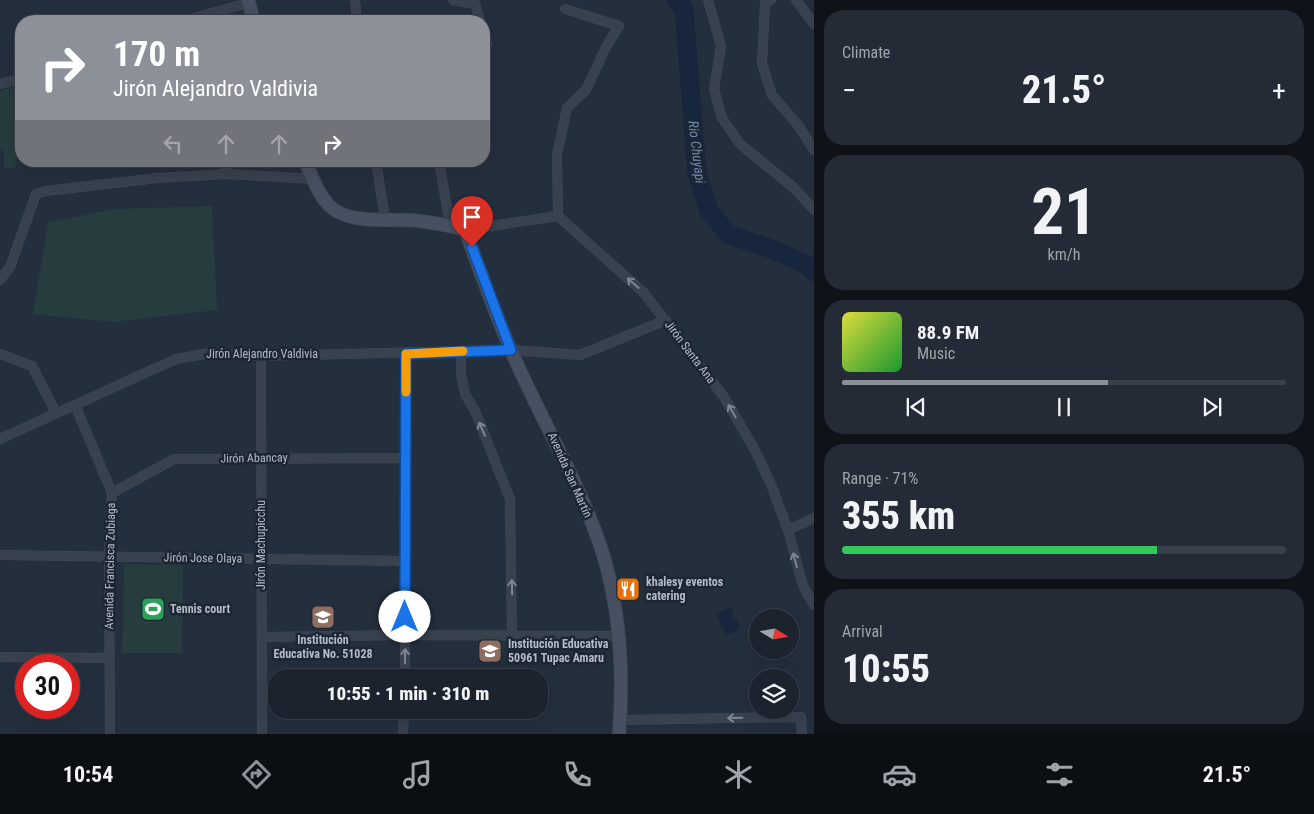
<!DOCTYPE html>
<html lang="en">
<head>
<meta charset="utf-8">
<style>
	body { margin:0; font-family:"Roboto Condensed",sans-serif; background:#242b36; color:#f1f3f6; height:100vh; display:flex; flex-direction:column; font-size:19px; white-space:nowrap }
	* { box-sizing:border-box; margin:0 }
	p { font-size:16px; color:#a0a4aa }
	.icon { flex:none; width:28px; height:28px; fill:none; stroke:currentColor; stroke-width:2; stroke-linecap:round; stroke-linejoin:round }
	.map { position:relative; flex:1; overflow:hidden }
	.sheet { display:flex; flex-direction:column; gap:10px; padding:10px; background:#0f1319; width:500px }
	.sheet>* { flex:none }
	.hud { position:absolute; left:15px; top:15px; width:475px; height:152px; border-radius:20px; box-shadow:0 5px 20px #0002,0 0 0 1px #39404a; background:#8c9099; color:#fff; overflow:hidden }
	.needle { width:32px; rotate:101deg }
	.buttons { position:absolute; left:749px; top:609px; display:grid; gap:10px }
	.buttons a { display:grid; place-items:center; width:50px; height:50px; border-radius:50%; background:#1b232e; box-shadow:0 5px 20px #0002,0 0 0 1px #39404a; font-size:25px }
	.speed { position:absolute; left:15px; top:654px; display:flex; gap:10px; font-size:25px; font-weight:700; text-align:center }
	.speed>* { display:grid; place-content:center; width:65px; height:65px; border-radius:50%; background:#1b232e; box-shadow:0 5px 20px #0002,0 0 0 1px #39404a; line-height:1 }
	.speed .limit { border:8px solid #d22; background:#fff; color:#111 }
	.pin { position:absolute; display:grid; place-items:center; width:42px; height:42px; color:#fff; margin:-51px -21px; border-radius:50% 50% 50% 0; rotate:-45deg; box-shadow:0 0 5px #0007 }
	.pin .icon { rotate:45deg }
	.me { position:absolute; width:55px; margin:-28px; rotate:0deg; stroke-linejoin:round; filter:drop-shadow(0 0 4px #0008) }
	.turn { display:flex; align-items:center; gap:18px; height:105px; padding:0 15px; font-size:22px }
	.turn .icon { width:65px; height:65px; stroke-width:2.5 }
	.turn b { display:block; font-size:35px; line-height:42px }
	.lanes { display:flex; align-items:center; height:48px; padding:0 15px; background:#0003; justify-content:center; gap:25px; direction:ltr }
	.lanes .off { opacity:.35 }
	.big { font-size:38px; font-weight:800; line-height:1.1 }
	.sheet .tile { flex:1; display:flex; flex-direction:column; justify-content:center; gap:8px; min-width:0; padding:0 18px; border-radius:20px; background:#242b36 }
	.sheet .dial { align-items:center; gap:0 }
	.dial b { font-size:65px; line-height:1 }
	.song { display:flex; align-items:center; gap:15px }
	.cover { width:60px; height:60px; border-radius:8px; background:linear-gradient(135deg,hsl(60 70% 55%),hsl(130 70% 35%)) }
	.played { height:5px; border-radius:2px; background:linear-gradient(90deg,#8c9099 60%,#39404a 60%) }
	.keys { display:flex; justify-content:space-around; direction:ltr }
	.heat { display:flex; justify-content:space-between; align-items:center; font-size:28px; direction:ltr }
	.charge { height:8px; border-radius:4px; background:linear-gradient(90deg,#34c759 71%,#39404a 0) }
	.trip { position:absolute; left:268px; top:669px; width:280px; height:50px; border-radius:20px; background:#1b232e; box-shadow:0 5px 20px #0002,0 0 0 1px #39404a; font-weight:800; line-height:50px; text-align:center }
	.tab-bar { display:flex; height:80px; justify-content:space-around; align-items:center; background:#0b0e12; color:#a0a4aa }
	.tab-bar .icon { width:35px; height:35px }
	.tab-bar .active { color:#8c9099 }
	.tab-bar b { font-size:22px; color:#f1f3f6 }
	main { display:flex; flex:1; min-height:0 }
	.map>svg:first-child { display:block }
	.green { fill:#263c3f }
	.water { fill:#17263c }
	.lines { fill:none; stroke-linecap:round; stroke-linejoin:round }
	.river { stroke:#17263c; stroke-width:19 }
	.minor-casing { stroke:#414a57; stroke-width:10 }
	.secondary-casing { stroke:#414a57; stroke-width:14 }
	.minor { stroke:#38414e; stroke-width:9 }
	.secondary { stroke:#465061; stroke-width:12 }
	.oneway { stroke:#7c8592 }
	.route-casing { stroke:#114b97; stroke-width:12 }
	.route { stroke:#1a73e8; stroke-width:9 }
	.slow { stroke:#f59e0b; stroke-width:9 }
	.labels { text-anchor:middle; stroke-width:5; stroke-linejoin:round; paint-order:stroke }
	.street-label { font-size:12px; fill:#b4bcc9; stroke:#1d2633 }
	.poi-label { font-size:12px; font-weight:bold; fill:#b4bcc9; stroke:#1d2633; text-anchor:start }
	.water-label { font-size:14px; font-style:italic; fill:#6d86a8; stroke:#1d2633 }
</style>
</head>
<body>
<main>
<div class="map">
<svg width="814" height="734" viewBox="0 0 814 734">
	<rect width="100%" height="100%" fill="#242f3e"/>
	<path class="green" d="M21,86v66l-3,1 -3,16 -11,-2v-16l-4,-2v-58z
		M233,161h63l3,7 -66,-4z
		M212,206l5,104 -104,12 -80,-8 15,-91 64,-14z
		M124,564l59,1 -1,88h-60z"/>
	<path class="water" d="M731,607l2,4 -1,8h4l3,5 -1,5 -7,5h-5l-3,-6h-2l-1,-7 -4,-7z"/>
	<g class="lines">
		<path class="river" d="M676,0l8,9 13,165 12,37 20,24 43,14 35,16 7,7"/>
		<g class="minor-casing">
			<path id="minor" d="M355,0l2,21
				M453,0l22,4 5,17
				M708,0l13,46 -7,43 8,29 18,26 54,44 20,22
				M771,0l-6,2 -3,62 10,31 26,30 16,25
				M796,0l18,24
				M182,21l67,-18
				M484,33l3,11
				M0,84l21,-5
				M376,161l9,58
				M439,161l11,64
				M227,174l86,5
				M558,216l-1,-61 10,-47 19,-18 21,-45 12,-19 -54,-17
				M465,230l93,-14 86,77 80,104 32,55 16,35 16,43 15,56 11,19
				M0,280l10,-13 26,-73 10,-3 112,-13 69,-4v-13
				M461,351v23l4,20 10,17 35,88 2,136
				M0,354l32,12 24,47
				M261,356l1,378
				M75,405l37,88 -3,64 1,177
				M0,439l176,-80 35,-6 50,3 250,-6 69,5 86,-35
				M112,493l62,-34 231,-1
				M788,530l26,-12
				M0,555l405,6
				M262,637l143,-2 215,1
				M0,657l109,1
				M405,678l1,-324
				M620,720l181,-3 1,17
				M403,734l1,-24"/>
		</g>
		<g class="secondary-casing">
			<path id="secondary" d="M248,0l6,21
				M305,161c7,16 14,36 27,47 20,17 63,10 87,13 16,2 31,4 46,9 15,40 29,81 46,120 27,64 64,124 87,189 22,62 26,130 21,195"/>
		</g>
		<use href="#minor" class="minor"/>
		<use href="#secondary" class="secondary"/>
	</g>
	<defs><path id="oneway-shaft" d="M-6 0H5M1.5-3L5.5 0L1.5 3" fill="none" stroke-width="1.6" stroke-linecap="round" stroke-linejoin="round" transform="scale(1.25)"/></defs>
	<g class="oneway">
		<use href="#oneway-shaft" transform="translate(633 283) rotate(-139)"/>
		<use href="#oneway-shaft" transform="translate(732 411) rotate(-120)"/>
		<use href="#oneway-shaft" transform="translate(482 429) rotate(-113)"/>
		<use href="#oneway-shaft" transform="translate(795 560) rotate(-105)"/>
		<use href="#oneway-shaft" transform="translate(512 587) rotate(-91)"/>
		<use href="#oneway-shaft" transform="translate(405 656) rotate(-89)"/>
		<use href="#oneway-shaft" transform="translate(735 718) rotate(179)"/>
	</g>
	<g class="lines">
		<g class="route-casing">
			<path id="route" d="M405,617l1,-263 105,-4 -39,-103"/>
		</g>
		<use href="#route" class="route"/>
		<path class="slow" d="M406,392v-38l57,-3"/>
	</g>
	<defs>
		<g id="restaurant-square" transform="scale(1.25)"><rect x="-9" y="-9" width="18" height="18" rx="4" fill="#e8710a" stroke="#1d2633"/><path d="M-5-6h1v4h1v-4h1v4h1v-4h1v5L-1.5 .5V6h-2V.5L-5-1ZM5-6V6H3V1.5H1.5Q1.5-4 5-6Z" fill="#fff"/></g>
		<g id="stadium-square" transform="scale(1.25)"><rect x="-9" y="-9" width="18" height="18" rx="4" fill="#2e9e5b" stroke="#1d2633"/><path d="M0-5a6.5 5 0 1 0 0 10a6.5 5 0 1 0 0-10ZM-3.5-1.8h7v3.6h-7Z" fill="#fff"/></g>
		<g id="school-square" transform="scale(1.25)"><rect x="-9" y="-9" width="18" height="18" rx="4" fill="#8d6e63" stroke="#1d2633"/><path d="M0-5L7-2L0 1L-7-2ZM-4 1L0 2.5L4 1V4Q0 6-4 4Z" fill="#fff"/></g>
	</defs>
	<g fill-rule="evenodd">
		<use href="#restaurant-square" x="628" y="589"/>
		<use href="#stadium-square" x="153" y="609"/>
		<use href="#school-square" x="323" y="617"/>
		<use href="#school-square" x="490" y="651"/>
	</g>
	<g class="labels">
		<g class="street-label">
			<text transform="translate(690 352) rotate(53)" y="4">Jirón Santa Ana</text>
			<text x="262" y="358">Jirón Alejandro Valdivia</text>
			<text transform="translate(254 458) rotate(-1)" y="4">Jirón Abancay</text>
			<text transform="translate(570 475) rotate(66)" y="4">Avenida San Martín</text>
			<text transform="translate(261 545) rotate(-90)" y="4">Jirón Machupicchu</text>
			<text transform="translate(203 558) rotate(1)" y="4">Jirón Jose Olaya</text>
			<text transform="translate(110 566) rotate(-89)" y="4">Avenida Francisca Zubiaga</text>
		</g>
		<g class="poi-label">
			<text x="646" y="586">khalesy eventos<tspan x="646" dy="14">catering</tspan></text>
			<text x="170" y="613">Tennis court</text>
			<text x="323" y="644" text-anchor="middle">Institución<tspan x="323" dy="14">Educativa No. 51028</tspan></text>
			<text x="508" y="648">Institución Educativa<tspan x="508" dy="14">50961 Tupac Amaru</tspan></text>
		</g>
		<g class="water-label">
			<text transform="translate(697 152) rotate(83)" y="5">Rio Chuyapi</text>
		</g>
	</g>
</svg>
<div class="buttons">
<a><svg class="needle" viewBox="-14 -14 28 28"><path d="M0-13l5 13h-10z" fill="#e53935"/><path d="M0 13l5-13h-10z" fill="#a0a4aa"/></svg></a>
<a><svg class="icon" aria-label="layers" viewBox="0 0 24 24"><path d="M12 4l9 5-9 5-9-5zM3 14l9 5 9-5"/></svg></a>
</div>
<div class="speed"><div class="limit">30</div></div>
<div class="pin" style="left:472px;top:247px;background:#d93025"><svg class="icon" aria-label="arrive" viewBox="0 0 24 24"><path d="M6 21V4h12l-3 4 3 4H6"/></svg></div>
<svg class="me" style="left:405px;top:617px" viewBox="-20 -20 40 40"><circle r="19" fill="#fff"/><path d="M0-13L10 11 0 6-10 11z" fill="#1a73e8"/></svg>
<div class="trip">10:55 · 1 min · 310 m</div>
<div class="hud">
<div class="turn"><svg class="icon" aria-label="right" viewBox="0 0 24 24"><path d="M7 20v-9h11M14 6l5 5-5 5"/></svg><div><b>170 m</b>Jirón Alejandro Valdivia</div></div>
<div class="lanes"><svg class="icon off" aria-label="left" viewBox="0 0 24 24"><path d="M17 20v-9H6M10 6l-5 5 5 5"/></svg><svg class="icon off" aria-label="ahead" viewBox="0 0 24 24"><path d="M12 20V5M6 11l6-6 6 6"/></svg><svg class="icon off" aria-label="ahead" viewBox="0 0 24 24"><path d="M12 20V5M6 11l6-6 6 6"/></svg><svg class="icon" aria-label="right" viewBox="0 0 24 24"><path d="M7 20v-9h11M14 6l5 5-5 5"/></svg></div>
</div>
</div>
<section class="sheet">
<div class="tile"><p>Climate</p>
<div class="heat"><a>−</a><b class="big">21.5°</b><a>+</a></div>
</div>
<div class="tile dial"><b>21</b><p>km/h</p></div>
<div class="tile">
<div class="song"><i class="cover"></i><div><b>88.9 FM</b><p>Music</p></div></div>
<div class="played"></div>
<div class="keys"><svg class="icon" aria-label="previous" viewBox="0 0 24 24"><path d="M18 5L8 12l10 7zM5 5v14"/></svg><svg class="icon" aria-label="pause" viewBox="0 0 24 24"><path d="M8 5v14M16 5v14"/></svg><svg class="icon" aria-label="next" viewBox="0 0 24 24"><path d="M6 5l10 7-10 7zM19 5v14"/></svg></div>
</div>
<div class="tile"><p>Range · 71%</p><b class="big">355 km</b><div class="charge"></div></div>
<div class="tile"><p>Arrival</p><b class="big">10:55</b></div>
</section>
</main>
<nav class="tab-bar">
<b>10:54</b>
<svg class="icon active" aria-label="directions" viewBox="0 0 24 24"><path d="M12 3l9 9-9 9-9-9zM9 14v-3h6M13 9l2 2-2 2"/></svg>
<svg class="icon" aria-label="music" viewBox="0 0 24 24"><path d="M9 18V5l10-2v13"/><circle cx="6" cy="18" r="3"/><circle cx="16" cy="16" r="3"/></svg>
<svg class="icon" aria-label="phone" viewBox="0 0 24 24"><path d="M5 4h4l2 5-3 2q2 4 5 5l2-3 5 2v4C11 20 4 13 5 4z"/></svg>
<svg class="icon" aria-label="climate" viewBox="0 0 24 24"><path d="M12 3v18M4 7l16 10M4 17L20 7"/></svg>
<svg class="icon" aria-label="car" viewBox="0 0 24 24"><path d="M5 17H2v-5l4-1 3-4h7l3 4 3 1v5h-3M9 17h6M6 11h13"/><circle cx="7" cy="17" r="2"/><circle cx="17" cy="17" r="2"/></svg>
<svg class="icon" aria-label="filters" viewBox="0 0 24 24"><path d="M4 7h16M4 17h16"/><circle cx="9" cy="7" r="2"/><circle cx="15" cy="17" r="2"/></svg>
<b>21.5°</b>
</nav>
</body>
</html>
